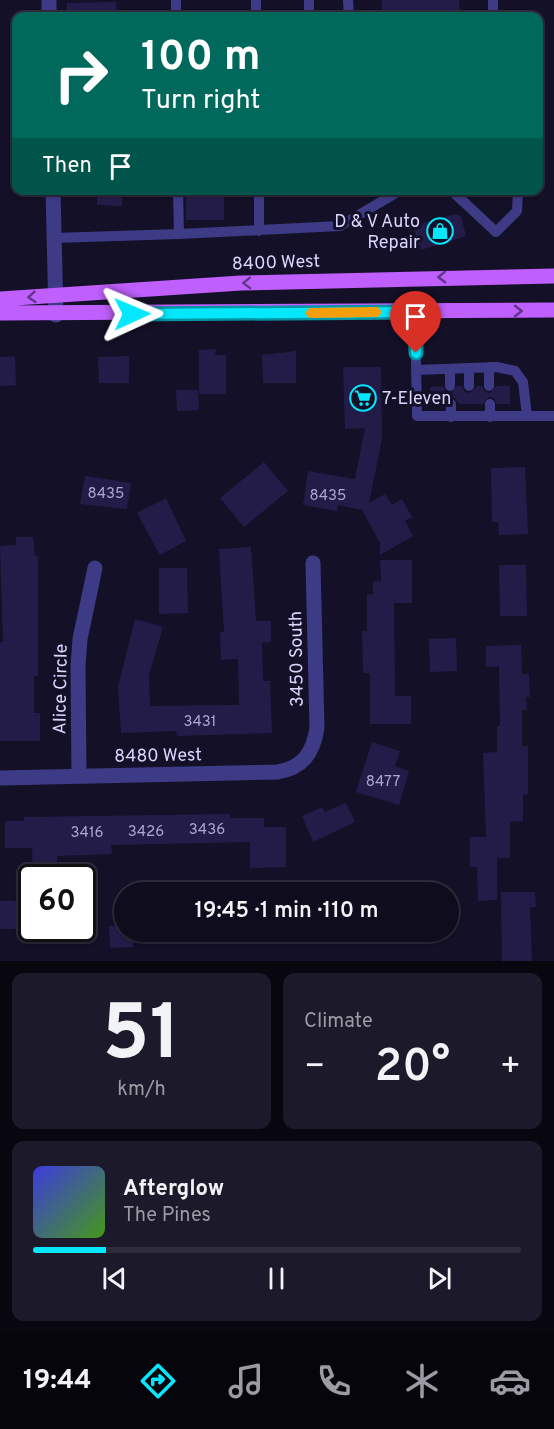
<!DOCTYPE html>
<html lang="en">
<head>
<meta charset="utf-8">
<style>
	body { margin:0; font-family:Overpass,sans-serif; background:#1c1a2a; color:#f1f3f6; height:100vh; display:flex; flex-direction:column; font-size:22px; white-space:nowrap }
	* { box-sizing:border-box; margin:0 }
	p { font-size:20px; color:#9b9ba4 }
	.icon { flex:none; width:33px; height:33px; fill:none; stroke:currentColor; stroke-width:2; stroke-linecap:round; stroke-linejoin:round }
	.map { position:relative; height:961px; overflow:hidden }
	.details { display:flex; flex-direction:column; gap:12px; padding:12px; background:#080710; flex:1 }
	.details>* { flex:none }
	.guide { position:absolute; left:12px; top:12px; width:531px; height:183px; border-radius:12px; box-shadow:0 2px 4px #0004,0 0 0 2px #2e2c3b; background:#00695c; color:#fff; overflow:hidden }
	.speed { position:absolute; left:18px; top:864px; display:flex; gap:12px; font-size:30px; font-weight:700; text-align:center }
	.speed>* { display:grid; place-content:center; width:78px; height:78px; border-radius:50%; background:#0e0c1d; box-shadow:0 2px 4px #0004,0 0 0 2px #2e2c3b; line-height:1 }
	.speed .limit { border:3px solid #111; border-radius:9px; background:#fff; color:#111 }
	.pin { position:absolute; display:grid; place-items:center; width:51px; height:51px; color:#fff; margin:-62px -26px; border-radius:50% 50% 50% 0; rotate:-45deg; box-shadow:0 0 6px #0007 }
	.pin .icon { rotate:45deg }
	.me { position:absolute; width:66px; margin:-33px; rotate:89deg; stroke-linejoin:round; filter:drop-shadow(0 0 4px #0008) }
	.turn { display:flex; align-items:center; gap:21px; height:126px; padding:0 30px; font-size:27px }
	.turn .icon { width:78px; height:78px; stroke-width:2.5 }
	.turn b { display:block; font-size:42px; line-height:51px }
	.then { display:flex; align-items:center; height:57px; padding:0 30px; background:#0003; gap:12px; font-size:22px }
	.big { font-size:45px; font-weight:600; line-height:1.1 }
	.details .tile { flex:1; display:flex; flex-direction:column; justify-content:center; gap:9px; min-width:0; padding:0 21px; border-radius:12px; background:#1c1a2a }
	.details .dial { align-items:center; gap:0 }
	.dial b { font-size:78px; line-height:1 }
	.song { display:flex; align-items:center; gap:18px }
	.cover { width:72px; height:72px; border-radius:9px; background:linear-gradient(135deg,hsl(240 70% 55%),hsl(100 70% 35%)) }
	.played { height:6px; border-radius:3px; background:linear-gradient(90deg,#05e7fc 15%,#2e2c3b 15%) }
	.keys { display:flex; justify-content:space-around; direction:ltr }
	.heat { display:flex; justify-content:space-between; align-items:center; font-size:33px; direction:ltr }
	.details .tiles { flex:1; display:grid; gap:12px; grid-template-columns:1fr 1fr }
	.tile:last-child { grid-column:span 2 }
	.trip { position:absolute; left:114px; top:882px; width:345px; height:60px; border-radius:30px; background:#0e0c1d; box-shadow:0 2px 4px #0004,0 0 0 2px #2e2c3b; font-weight:600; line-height:60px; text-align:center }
	.tabs { display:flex; height:96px; justify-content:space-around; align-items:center; background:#06050c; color:#9b9ba4 }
	.tabs .icon { width:42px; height:42px }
	.tabs .active { color:#05e7fc }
	.tabs b { font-size:27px; color:#f1f3f6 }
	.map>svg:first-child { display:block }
	.building { fill:#241c48 }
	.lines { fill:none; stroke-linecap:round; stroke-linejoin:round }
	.service { stroke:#3d3b85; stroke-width:10 }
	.minor { stroke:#3d3b85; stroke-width:15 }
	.primary { stroke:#bf5ffd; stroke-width:15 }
	.oneway { stroke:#603487 }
	.route-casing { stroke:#0396a4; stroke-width:15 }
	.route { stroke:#05e7fc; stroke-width:10 }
	.slow { stroke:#f59e0b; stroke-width:10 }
	.labels { text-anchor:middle; stroke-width:6; stroke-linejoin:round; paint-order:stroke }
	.number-label { font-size:15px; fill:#aca8d1 }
	.poi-label { font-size:18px; fill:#dad6ff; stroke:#131027; text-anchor:end }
	.street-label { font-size:18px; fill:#dad6ff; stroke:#131027 }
</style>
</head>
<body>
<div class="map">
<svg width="554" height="961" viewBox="0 0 554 961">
	<rect width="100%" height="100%" fill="#131027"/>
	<path class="building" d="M382,0h77l1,16h-78z
		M116,2l1,14h-50v-13z
		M97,190h25v16l-25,-1z
		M186,190h38v30h-38z
		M455,214l6,2 5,20 -45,14 -8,-24z
		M216,349l-1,6h11v39h-27v-44z
		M296,351v32h-33l-1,-28z
		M15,356l1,29 -16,1v-29z
		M129,356v27h-30l-1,-26z
		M343,367h38l1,72 -13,64 16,-9 7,11 10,-6 10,18 -7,4 8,15 -33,19v-12l-18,-33 -24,-5 -1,6 -34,-6 5,-34 47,8 10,-51 -20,1z
		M443,386l3,6 5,1 6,-7h5l3,6 5,1 7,-7h5l3,6 5,1 6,-7h14v18h-13l-3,-6 -5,-1 -6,7h-24l-4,-6 -5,-1 -6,7 -14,1v-18z
		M176,390h22l1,20 -22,1z
		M264,462l24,29 -44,36 -24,-29z
		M525,467l3,67 -29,1 -1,-13h-6l-1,-54z
		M85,476l46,7 -4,26 -47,-5z
		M166,498l20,43 -26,14 -23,-42z
		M16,537h17l2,19h3v120h-4v37h6v28h-39l-1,-2v-97h3l-3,-96 16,-1z
		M251,547l5,74h15v21l-9,1 1,38h7l2,52 -95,3 -1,-5 -55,2 -3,-46 17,-68 28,8 -14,48 1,31 89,-1 -1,-46 -17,1 -1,-28h4l-5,-83z
		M380,560h32v43h-18l1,93h16v28h-41v-51h-7l-1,-42h5v-37h6v-12l8,-1z
		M499,565h27l1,51h-27z
		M159,568h28l1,45 -29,1z
		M456,638l1,33 -27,1 -1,-33z
		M521,645l1,29h7l1,23h-4l1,13h-5v36h6v48l-5,1v26l-13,1v36h-13v42l-19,1 -1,-34h-7v-30h16l-3,-84 14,-1v-26h3l-1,-60 -13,1v-21z
		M372,742l28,9 -5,15 14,5 -10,34 -43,-13z
		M346,803l9,19 -42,20 -11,-26 20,-9 3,5z
		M230,814v4h34v9h22v40l-36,1v-26l-139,3 1,9 -55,2v22h-24l-1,-30h-27v-27h19v-4z
		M501,892h34l1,15h-6l2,54h-30z
		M0,901h23l1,28h-24z
		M109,926h15v6h9v15l-23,1z"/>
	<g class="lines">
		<path class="service" d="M176,0v16
			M256,0v16
			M309,0v16
			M348,0l1,16
			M493,0v16
			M178,190l1,44 161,-8 61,-36
			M259,190v41
			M451,190l45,42 21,-21 1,-21
			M54,238l125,-4
			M415,312l2,104h137
			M450,369v17
			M416,370l81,-3 18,4 8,11 4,34
			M469,386v-18
			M489,386v-19
			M490,404v13
			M451,417v-13"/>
		<path class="minor" d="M49,0v16
			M53,190l3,125
			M79,776l-1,-110 2,-27 15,-71
			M0,778l277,-6c26,-4 36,-19 40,-44l-4,-165"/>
		<path class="primary" d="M0,299l241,-16 313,-7
			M0,313l554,-3"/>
	</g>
	<defs><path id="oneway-chevron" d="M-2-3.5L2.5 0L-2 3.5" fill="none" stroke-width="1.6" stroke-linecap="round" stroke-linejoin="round" transform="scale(1.5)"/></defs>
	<g class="oneway">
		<use href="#oneway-chevron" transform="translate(442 277) rotate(179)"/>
		<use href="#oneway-chevron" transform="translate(247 283) rotate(178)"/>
		<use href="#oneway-chevron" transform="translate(32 297) rotate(175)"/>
		<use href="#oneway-chevron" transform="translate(518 311)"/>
	</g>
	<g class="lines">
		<g class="route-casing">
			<path id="route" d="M132,314l283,-2 1,41"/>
		</g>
		<use href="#route" class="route"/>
		<path class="slow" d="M311,313l65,-1"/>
	</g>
	<defs>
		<g id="shop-ring" transform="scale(1.35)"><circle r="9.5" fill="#131027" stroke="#05e7fc" stroke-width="1.5"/><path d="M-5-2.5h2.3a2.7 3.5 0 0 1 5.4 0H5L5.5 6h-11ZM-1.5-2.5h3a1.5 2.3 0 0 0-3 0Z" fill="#05e7fc"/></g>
		<g id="supermarket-ring" transform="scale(1.35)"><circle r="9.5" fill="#131027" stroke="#05e7fc" stroke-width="1.5"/><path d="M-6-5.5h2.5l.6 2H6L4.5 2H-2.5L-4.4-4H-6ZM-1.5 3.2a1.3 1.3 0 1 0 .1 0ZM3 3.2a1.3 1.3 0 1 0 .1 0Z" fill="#05e7fc"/></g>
	</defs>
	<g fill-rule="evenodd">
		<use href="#shop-ring" x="440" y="231"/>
		<use href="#supermarket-ring" x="363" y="398"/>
	</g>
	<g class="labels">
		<g class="number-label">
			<text x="106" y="498">8435</text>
			<text x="328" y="500">8435</text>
			<text x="200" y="726">3431</text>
			<text x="383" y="786">8477</text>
			<text x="207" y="834">3436</text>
			<text x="146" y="836">3426</text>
			<text x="87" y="837">3416</text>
		</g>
		<g class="poi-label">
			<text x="420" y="227">D &amp; V Auto<tspan x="420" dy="21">Repair</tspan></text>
			<text x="382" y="404" text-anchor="start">7-Eleven</text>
		</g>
		<g class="street-label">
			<text transform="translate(276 262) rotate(-2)" y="6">8400 West</text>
			<text transform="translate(296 659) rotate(-91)" y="6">3450 South</text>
			<text transform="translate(60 689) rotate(-89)" y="6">Alice Circle</text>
			<text transform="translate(158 755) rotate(-1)" y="6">8480 West</text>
		</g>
	</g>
</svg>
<div class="speed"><div class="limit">60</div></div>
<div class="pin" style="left:416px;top:353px;background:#d93025"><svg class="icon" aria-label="arrive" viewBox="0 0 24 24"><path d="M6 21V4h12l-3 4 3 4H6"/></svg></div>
<svg class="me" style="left:132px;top:314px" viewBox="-20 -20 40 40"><path d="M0-17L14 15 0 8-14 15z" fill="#05e7fc" stroke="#fff" stroke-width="4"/></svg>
<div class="trip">19:45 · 1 min · 110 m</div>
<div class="guide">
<div class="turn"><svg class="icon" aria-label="right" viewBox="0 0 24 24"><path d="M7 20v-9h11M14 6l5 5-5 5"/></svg><div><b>100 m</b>Turn right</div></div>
<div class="then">Then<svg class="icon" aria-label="arrive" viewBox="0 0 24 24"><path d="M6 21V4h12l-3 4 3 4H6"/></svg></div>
</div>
</div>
<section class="details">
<div class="tiles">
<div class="tile dial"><b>51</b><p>km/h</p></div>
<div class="tile"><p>Climate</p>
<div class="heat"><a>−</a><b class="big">20°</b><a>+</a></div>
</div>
<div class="tile">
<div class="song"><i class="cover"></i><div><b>Afterglow</b><p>The Pines</p></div></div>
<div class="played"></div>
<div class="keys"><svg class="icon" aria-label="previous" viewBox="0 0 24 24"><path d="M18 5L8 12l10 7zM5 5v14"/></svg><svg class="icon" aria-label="pause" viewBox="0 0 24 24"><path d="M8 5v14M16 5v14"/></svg><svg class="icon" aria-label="next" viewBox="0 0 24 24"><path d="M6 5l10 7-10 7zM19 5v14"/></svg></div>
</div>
</div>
</section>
<nav class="tabs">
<b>19:44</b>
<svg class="icon active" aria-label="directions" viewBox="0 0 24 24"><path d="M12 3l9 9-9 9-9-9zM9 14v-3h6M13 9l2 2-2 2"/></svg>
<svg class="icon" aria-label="music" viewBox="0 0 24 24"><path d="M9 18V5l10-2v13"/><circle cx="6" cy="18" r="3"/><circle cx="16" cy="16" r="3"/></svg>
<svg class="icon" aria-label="phone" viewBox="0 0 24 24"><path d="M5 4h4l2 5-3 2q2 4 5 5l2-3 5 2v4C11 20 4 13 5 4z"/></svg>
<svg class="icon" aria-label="climate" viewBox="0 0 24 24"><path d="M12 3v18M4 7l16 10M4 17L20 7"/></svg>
<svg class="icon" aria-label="car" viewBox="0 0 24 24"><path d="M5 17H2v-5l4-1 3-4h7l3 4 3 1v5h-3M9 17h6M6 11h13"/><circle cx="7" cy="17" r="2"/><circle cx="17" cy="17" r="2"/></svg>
</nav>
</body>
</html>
